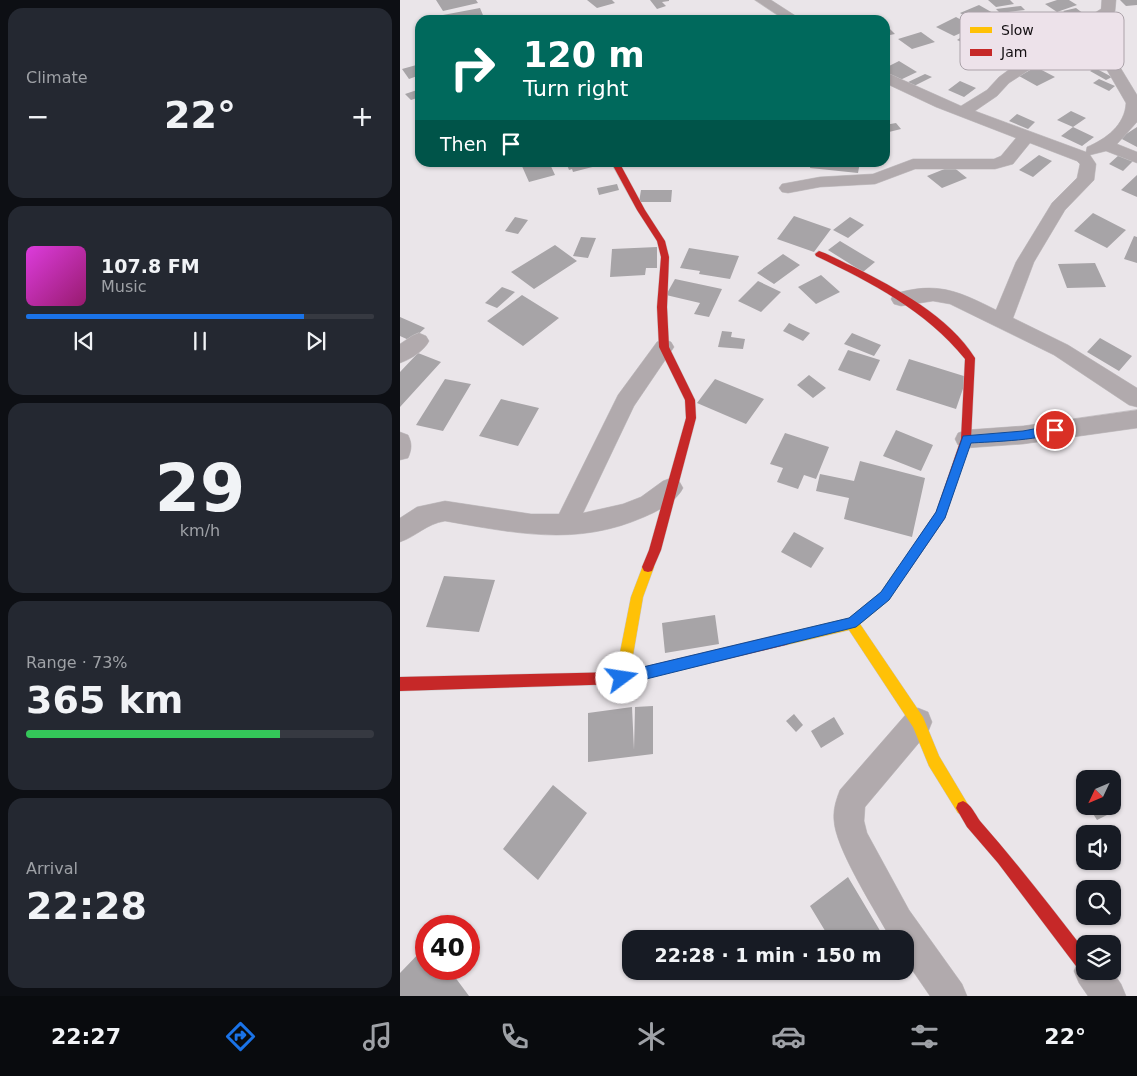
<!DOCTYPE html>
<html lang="en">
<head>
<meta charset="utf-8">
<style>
	body { margin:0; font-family:"DejaVu Sans",sans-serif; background:#242831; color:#f1f3f6; height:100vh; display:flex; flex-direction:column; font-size:19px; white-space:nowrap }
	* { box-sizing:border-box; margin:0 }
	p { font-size:16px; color:#9ea1a6 }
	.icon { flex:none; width:28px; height:28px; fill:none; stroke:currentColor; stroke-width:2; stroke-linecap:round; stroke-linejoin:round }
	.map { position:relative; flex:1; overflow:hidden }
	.details { display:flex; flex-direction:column; gap:8px; padding:8px; background:#0d0f14; width:400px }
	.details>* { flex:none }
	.guide { position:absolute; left:15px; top:15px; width:475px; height:152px; border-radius:15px; box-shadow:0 1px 4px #0004; background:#00695c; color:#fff; overflow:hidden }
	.needle { width:32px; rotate:226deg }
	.controls { position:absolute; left:676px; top:770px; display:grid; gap:10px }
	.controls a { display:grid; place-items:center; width:45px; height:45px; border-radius:10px; background:#171b24; box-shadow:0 1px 4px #0004; font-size:25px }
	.speed { position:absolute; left:15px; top:915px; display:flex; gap:10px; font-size:25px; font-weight:700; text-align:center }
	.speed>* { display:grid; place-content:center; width:65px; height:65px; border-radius:50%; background:#171b24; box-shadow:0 1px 4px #0004; line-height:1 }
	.speed .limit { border:8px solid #d22; background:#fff; color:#111 }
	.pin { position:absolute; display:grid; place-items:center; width:42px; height:42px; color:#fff; margin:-21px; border:2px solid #fff; border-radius:50%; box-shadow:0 1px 5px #0007 }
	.me { position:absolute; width:55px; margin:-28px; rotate:76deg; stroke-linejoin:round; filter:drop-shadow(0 0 4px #0008) }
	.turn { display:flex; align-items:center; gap:18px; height:105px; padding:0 25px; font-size:22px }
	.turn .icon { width:65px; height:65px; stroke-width:2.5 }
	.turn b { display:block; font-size:35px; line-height:42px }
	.then { display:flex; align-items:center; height:48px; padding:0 25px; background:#0003; gap:10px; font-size:19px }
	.big { font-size:38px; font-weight:800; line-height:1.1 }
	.details .card { flex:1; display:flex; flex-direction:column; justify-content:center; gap:8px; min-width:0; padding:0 18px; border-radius:15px; background:#242831 }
	.details .dial { align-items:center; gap:0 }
	.dial b { font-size:65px; line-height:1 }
	.song { display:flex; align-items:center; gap:15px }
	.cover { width:60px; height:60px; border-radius:8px; background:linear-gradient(135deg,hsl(300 70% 55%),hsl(320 70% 35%)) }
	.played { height:5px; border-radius:2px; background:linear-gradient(90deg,#1a73e8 80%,#363941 80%) }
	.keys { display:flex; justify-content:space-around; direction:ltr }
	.heat { display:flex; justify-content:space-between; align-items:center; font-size:28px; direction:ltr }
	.charge { height:8px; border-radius:4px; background:linear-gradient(90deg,#34c759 73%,#363941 0) }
	.trip { position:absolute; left:222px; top:930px; width:292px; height:50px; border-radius:15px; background:#171b24; box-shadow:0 1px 4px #0004; font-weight:800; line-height:50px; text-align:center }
	.menu { display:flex; height:80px; justify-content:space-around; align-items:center; background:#090b0e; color:#9ea1a6 }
	.menu .icon { width:35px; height:35px }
	.menu .selected { color:#1a73e8 }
	.menu b { font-size:22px; color:#f1f3f6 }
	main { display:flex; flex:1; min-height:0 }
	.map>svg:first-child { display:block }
	.building { fill:#a7a4a7 }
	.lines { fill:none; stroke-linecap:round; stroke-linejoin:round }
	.street-casing { stroke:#c7c3c6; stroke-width:1 }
	.slow-casing { stroke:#c7c3c6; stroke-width:1 }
	.jam-casing { stroke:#c7c3c6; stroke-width:1 }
	.street { fill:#b1aaad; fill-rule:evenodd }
	.slow { fill:#ffc107; fill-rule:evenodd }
	.jam { fill:#c62828; fill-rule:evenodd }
	.route { fill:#1a73e8; stroke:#114b97 }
	.key { fill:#ede2ea; stroke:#aba2a9; stroke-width:1 }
	.key-label { font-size:14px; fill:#120e11 }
</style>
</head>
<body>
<main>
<section class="details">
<div class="card"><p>Climate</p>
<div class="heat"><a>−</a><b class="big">22°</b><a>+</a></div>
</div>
<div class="card">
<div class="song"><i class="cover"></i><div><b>107.8 FM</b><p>Music</p></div></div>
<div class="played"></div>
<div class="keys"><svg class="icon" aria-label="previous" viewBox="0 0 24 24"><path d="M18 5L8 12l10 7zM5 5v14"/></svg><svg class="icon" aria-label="pause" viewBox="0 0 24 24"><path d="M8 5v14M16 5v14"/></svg><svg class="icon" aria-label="next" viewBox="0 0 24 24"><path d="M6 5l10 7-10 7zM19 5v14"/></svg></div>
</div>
<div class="card dial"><b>29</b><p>km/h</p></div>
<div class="card"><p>Range · 73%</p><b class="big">365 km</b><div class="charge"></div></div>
<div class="card"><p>Arrival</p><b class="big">22:28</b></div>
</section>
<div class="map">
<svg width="737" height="996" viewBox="0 0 737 996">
	<rect width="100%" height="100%" fill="#eae5e9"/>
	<path class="building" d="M36,0h40l2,3 -35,8z
		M187,0h25l3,3 -18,5z
		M250,0h19v1l-7,1 4,4 -9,3z
		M588,0h22l4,4 -18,3z
		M657,0h12l8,5 -20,7 -12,-8z
		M720,0h17v5l-11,1z
		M579,5l14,8 -11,4 13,7 -9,4 -26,-15z
		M621,6l4,4 -25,3 -4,-4z
		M80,8l5,12h-40l-2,-5z
		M676,8l12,9 -12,3 -13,-9z
		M556,17l18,10 -20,9 -18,-9z
		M485,24l10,10 -10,2z
		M521,32l14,10 -23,7 -14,-10z
		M569,32l17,7 -13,8 -16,-7z
		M499,61l18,11 -19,9 -13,-8v-5z
		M20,64v11l-11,4 -7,-10z
		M636,67l19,10 -18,9 -18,-10z
		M695,68l17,9 -6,3 -16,-9z
		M525,74l7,3 -20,10 -6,-4z
		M699,79l16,7 -6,5 -16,-8z
		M560,81l16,7 -12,9 -16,-7z
		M20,89v8l-9,3 -6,-6z
		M671,111l15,7 -13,9 -16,-7z
		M617,114l18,8 -7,7 -19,-8z
		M496,123l5,6 -16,4v-8z
		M673,127l21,10 -12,9 -21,-10z
		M737,127v20l-17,-9z
		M639,155l13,6 -19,16 -14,-7z
		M719,155l14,6 -10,10 -14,-7z
		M125,162h24l6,13 -26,7 -8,-18z
		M166,162h42v1l-35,9 -1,-3 -3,1z
		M411,162h49l-2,11 -48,-5z
		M552,166l15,12 -25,10 -15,-12z
		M737,175v22l-16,-7z
		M217,184l2,6 -20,5 -2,-7z
		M241,190h31l-1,12h-32z
		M693,213l33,17 -19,18 -33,-17z
		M394,216l37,13 -17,23 -37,-13z
		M115,217l13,3 -10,14 -13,-3z
		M450,217l14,8 -16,13 -15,-8z
		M734,236l3,1v26l-13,-4z
		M181,237l15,1 -8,20 -15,-2z
		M440,241l35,21 -12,10 -35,-22z
		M155,245l22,16 -43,28 -23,-17z
		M257,247v21h-11l-1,7 -35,2 2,-28z
		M289,248l50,8 -9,23 -31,-5 1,-3 -20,-3z
		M383,254l17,11 -26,19 -17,-11z
		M695,263l11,24 -39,1 -9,-24z
		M421,275l19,17 -24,12 -18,-17z
		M275,279l47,10 -13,28 -15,-3 6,-11 -34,-8z
		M358,281l23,11 -20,20 -23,-11z
		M102,287l13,5 -18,16 -12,-5z
		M122,295l37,23 -36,28 -36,-25z
		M0,317l25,11 -14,13 -11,-5z
		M389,323l10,5 11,5 -7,8 -20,-10z
		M322,331l10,1 -1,5 14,2 -2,10 -25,-2z
		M452,333l29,12 -7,11 -30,-12z
		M700,338l32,18 -13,15 -32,-19z
		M448,350l32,10 -10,21 -32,-11z
		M18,353l23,9 -41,45v-35z
		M509,359l58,18 -11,32 -60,-19z
		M409,375l17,13 -13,10 -16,-13z
		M45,379l26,5 -28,47 -27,-6z
		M315,379l49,20 -18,25 -49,-21z
		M101,399l38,9 -21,38 -39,-10z
		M496,430l37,15 -12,26 -38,-15z
		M385,433l44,14 -13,32 -12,-4 -6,14 -21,-7 6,-14 -13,-4z
		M460,461l65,17 -13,59 -68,-18 5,-21 -33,-7 4,-17 34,7z
		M394,532l30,16 -13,20 -30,-16z
		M44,576l51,4 -16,52 -53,-5z
		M315,615l4,29 -54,9 -3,-30z
		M253,706v48l-65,8v-49l44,-6 2,43 1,-43z
		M394,714l9,11 -7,7 -10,-11z
		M434,717l10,17 -23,14 -10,-17z
		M153,785l34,28 -49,67 -35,-31z
		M712,798l7,11 -22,11 -9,-14h24z
		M448,877l37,62h-55l-20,-33z
		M26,946v23h23l20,27h-69v-23z"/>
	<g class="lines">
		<g class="street-casing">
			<path id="street" d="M355,0h16l31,20h-17z
				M702,0h14l-1,11 -11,9 -2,7 1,12 34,56v27l-20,22 20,8v11l-31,-12 -16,4 6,9 -2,16 -29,30 -31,52 -21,56 55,27 69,43v19l-8,-2 -75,-50 -104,-51 -17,-3 -32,5 -7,-2 -3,-5 3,-5c43,-13 64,-3 102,16l20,-48 36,-59 25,-25 3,-14 -3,-3 -47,-18 -17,21 -18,5h-80l-40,15 -55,3 -32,6 -6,-1 -3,-4 3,-4 38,-7 53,-3 40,-15h81l7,-3 15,-18 -80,-31 -51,-24v-11l76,34 26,-16 12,-13 26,-19 -4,-6c14,-31 55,-25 80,-43zM688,26l1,13 37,64c-1,22 -20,36 -39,44l-1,5 -111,-41 22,-15 12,-13 20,-13 10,-11 -3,-8c7,-17 36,-21 52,-25z
				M19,333l7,3 3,5c-5,10 -18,18 -29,22v-19l12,-8z
				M264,339l7,3 3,5 -40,59 -51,107 40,-9 18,-7 22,-16 8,-3 8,3 4,7c-7,14 -25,23 -39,29 -68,30 -129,16 -199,4 -19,3 -28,15 -45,21v-24l17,-11 28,-6 86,13h28l59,-119 39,-53z
				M737,410v18l-114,16 -57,4 -8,-3 -3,-6 3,-6 8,-3 57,-4z
				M0,432l8,3c4,8 4,14 0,23l-8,2z
				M518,708l10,4 4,10 -4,10 -63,75 -1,14 3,12 42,77 53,74 5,12h-37l-24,-35v-22h-15l-4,-7c-14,-25 -52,-85 -53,-112 -1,-10 2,-20 6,-30l68,-78z
				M685,957v14h27l9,13 5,12h-38l-9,-13 -5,-12 5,-12z"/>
		</g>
		<g class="slow-casing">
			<path id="slow" d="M248,562l4,1 2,4 -11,30 -14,81 -2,5 -5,1 -5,-1 -2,-5 16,-81 13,-34z
				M502,566l4,1 2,4 -19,29 -29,24 63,93 16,39 31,52 -2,5 -5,2 -5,-2 -29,-47 -16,-39 -64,-97 -63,15 -4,-2 -2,-4 2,-4 4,-2 63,-15 32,-26 17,-25z"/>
		</g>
		<g class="jam-casing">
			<path id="jam" d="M211,162h8l26,48 20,31 4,16 -2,50 2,40 26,53 1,18 -35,132 -9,21 -4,1 -4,-1 -2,-4 7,-17 37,-132 -1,-18 -26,-53 -2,-40 4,-50 -4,-16 -20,-31z
				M419,251c12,4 23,11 35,16 42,21 96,50 121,91l-4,81 -26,79 -39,57 -4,1 -4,-1 -2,-4 40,-59 25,-73 4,-80c-40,-49 -93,-76 -149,-103l-1,-2z
				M386,633l4,2 2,4 -2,4 -4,2 -164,39 -222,7v-14l222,-5z
				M563,801c8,3 12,13 17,20 37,42 71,86 105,130v20h2l-2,1 -6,-2 -81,-107 -31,-36 -11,-19 2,-5z"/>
		</g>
		<use href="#street" class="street"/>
		<use href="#slow" class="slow"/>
		<use href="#jam" class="jam"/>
	</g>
	<path class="route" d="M655,425l5,5c-7,10 -74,12 -89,13l-26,75 -56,82 -33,27 -234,58 -5,-2 -2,-5 2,-4 5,-2 227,-54 32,-26 55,-80 27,-76 60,-5z"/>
	<rect x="560" y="12" width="164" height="58" rx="8" class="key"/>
	<rect x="570" y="27" width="22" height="6" fill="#ffc107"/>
	<rect x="570" y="49" width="22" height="7" fill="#c62828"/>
	<g class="key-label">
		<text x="601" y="35">Slow</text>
		<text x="601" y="57">Jam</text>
	</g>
</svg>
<div class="controls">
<a><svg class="needle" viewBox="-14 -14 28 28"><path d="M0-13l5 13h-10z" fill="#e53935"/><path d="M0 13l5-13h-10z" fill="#9ea1a6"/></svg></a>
<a><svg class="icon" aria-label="sound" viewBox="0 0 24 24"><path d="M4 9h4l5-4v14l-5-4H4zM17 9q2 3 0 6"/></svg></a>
<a><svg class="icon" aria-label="search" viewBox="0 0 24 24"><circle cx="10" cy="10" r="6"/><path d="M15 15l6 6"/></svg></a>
<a><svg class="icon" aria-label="layers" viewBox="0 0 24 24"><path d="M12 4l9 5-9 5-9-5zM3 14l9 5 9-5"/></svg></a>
</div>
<div class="speed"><div class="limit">40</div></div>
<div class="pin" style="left:655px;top:430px;background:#d93025"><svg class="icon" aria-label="arrive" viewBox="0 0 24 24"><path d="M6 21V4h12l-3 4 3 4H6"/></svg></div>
<svg class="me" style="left:222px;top:678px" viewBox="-20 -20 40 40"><circle r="19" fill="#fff"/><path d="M0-13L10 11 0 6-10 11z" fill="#1a73e8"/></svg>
<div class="trip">22:28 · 1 min · 150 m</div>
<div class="guide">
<div class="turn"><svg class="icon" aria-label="right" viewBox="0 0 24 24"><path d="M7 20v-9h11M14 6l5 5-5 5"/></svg><div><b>120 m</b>Turn right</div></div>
<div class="then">Then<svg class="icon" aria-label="arrive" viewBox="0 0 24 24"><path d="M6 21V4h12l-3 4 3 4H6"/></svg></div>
</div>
</div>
</main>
<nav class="menu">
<b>22:27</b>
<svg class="icon selected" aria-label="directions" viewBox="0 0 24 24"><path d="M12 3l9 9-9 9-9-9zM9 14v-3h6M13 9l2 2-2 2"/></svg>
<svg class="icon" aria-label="music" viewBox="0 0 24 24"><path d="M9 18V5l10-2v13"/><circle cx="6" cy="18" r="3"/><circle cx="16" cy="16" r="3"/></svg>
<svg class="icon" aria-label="phone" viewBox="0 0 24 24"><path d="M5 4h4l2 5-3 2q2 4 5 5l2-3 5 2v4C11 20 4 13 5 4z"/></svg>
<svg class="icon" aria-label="climate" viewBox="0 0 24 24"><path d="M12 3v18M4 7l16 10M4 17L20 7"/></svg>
<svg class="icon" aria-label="car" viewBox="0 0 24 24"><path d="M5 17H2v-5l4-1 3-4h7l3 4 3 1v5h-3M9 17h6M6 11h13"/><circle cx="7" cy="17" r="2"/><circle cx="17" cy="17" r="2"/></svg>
<svg class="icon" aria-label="filters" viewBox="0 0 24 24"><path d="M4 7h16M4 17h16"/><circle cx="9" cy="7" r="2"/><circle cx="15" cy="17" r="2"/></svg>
<b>22°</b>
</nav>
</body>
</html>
